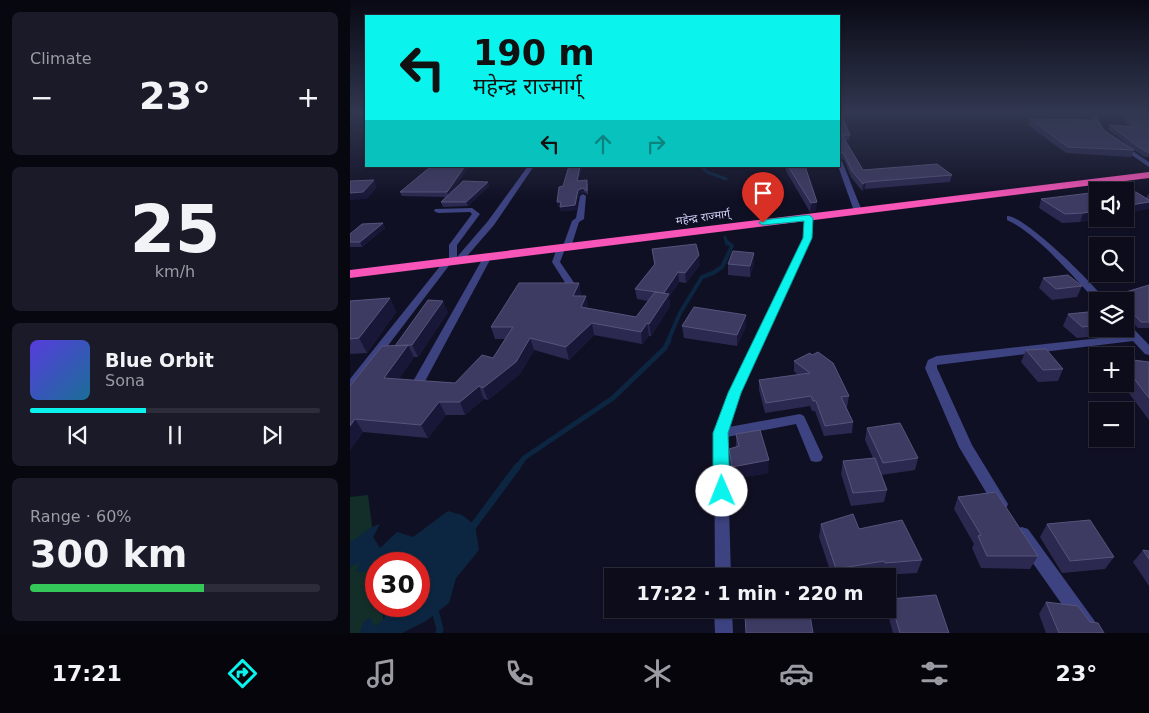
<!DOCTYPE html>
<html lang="en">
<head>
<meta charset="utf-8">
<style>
	body { margin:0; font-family:"DejaVu Sans","Noto Sans Devanagari",sans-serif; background:#1a1a28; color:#f1f3f6; height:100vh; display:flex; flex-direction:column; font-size:19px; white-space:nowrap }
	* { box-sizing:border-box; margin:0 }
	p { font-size:16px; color:#9a9ba3 }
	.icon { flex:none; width:28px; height:28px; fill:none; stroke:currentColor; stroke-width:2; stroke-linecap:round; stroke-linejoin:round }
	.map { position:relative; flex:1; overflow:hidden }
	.side { display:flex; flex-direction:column; gap:12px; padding:12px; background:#07070f; width:350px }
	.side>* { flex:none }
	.banner { position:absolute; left:15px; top:15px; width:475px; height:152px; border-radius:0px; box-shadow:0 1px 4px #0004,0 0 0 1px #2c2c3a; background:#0af4ed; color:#111; overflow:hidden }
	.fabs { position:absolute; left:739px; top:182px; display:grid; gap:10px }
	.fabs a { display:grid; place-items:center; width:45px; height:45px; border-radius:0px; background:#0c0c1b; box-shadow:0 1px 4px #0004,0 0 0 1px #2c2c3a; font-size:25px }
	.speed { position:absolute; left:15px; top:552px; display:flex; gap:10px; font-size:25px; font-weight:700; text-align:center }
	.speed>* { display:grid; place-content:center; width:65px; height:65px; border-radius:50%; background:#0c0c1b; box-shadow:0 1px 4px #0004,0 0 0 1px #2c2c3a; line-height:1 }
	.speed .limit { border:8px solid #d22; background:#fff; color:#111 }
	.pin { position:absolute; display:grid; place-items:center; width:42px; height:42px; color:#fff; margin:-51px -21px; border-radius:50% 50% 50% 0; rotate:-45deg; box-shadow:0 0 5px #0007 }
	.pin .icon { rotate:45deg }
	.me { position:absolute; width:55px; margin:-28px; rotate:359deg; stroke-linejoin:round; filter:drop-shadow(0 0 4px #0008) }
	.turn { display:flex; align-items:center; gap:18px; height:105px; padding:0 25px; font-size:22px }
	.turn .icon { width:65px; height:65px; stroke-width:2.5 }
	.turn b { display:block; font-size:35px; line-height:42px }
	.lanes { display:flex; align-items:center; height:48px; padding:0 25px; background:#0003; justify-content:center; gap:25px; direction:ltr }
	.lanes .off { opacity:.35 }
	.big { font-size:38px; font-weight:800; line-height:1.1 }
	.side .widget { flex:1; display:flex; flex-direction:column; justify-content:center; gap:8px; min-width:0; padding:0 18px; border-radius:8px; background:#1a1a28 }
	.side .dial { align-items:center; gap:0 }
	.dial b { font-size:65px; line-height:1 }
	.song { display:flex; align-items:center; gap:15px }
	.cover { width:60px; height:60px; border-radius:8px; background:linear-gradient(135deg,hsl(250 70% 55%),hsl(200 70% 35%)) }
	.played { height:5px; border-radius:2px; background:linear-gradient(90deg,#0af4ed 40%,#2c2c3a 40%) }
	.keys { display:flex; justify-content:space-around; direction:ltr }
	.heat { display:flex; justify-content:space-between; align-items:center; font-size:28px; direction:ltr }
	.charge { height:8px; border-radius:4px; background:linear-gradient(90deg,#34c759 60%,#2c2c3a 0) }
	.trip { position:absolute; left:254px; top:568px; width:292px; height:50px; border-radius:0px; background:#0c0c1b; box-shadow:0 1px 4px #0004,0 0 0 1px #2c2c3a; font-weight:800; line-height:50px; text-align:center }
	.tab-bar { display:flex; height:80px; justify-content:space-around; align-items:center; background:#05050b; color:#9a9ba3 }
	.tab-bar .icon { width:35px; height:35px }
	.tab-bar .selected { color:#0af4ed }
	.tab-bar b { font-size:22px; color:#f1f3f6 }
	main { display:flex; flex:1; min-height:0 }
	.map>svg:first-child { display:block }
	.green { fill:#132e29 }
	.water { fill:#0c2641 }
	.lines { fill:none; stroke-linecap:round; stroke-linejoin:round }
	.stream-far4 { stroke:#0c2641; stroke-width:2.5 }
	.stream-far3 { stroke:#0c2641; stroke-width:3 }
	.stream-far2 { stroke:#0c2641; stroke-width:4 }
	.stream-far1 { stroke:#0c2641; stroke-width:5 }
	.stream { stroke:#0c2641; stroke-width:7 }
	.street { fill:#3d4381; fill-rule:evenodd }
	.highway { fill:#f855b8; fill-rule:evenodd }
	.wall { fill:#2c2951 }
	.shaded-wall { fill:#191737 }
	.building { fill:#3e3b63; stroke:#56547c }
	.route { fill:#0af4ed; stroke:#069f9a }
	.labels { text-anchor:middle; stroke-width:5; stroke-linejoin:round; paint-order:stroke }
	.far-street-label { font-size:11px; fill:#d5d5fd; stroke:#101024 }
</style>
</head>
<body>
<main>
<section class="side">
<div class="widget"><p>Climate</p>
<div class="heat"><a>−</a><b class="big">23°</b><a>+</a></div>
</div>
<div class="widget dial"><b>25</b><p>km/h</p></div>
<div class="widget">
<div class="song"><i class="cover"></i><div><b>Blue Orbit</b><p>Sona</p></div></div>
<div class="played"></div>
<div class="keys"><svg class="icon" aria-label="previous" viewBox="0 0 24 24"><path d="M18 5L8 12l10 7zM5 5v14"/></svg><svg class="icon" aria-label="pause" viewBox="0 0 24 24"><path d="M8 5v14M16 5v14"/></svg><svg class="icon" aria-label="next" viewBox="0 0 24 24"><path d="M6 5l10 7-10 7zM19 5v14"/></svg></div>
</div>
<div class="widget"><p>Range · 60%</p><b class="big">300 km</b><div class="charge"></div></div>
</section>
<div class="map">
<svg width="799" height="633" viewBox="0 0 799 633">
	<rect width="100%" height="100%" fill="#101024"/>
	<path class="green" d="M18,495l9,69 -1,42h6l3,27h-35v-136z"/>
	<path class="water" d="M98,511l14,4 13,10 4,25 -23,28 -7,25 -23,18 -24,12h-42l3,-11 7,-5 4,9 9,-6 7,-14h29v-42h-38l-2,-3 -7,1 -7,10h-9l3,-9 -9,4v-25c11,-6 18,-15 30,-18l-7,13 7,11 17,-16 16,5z"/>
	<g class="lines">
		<path class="stream-far4" d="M351,166l3,3"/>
		<path class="stream-far3" d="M353,168l4,4 19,7
			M375,237l2,7"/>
		<path class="stream-far2" d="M318,341l12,-28 22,-36 11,-4 9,-6 10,-21 -5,-4"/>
		<path class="stream-far1" d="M167,468l7,-10 89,-60 52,-50 4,-8"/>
		<path class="stream" d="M121,529l47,-63
			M86,614l4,15 -1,4"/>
		<path class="street" d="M741,112h4l10,20h-4l-6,-7z
			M770,145h4l25,17v5l-29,-20z
			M489,159l3,2 20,50 -1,2 -7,-2 -16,-45z
			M178,166h6l-40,59 -33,38h-10l-97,127 -4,1v-12l95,-119h4v-15l23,-31 -2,-2 -32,1 -4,-2 1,-2 37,-1 8,6 -23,31v12l31,-36z
			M756,179h4l39,24v5l-24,-14v-3h-4l-15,-10z
			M233,194l3,2 -2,23 -5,3 -8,25 -1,2h-5l-5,13 19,28 -5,3 -3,-1 -19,-30 5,-14 1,-2h5l9,-25 4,-3 4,-22z
			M456,216h3l4,2 -2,20 -70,155 -12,34 71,-13 4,2 19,41 -2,4 -5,1 -5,-1 -15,-37 -69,13 4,139h-16l-1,-143 15,-40 74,-155z
			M657,216c17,-1 88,69 99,85h-8v2c-25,-26 -59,-68 -91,-83z
			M137,255l4,3 -68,127 -2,3h-8l-2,-3 72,-127z
			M775,323l4,1 20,21v10l-4,-1 -12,-13 -196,24v3l35,77 36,59 -2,5 -5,1 -5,-1 -37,-62 -34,-79 3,-8 9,-4 190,-21 -5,-6h3z
			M672,527l6,2 71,98 3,6h-20l-66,-94 -2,-5 2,-5z
			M364,609h18l1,24h-18z"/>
		<path class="highway" d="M799,172v6l-799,100v-8z"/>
	</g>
	<path class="wall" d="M722,112h14l2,2 -1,4z
		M765,112h34v45h-4l-11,-7 -26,-21 2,-4 19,1z
		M489,114l11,21 -1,5h-4l18,30 89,5 -2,7 -85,7 -3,2 -11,-14 -7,-17 -5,-2z
		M680,119l75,12 29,19 -3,7 -65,-4 -38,-28z
		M232,166l-4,15 10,3v11l-4,-3 -5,2 -3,16 -15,1 -1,-4h-2l5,-21z
		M436,166h19l11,45 -6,1 -24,-41z
		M118,168l-16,23 36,-9 1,4 -21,20 -25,1 -2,-5 6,-5 -45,-1 -2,-4z
		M799,193v14l-1,2 -2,-11z
		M748,196v23l-18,3 -18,1 -23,-15 2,-9z
		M33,223l2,5 -23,19h-12v-13z
		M302,249l48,16 -14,18 -7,-1 -10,15 1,9 -19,30h-2l-7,8 -48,-9 -25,25 -35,-10 -14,24 -32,26 -4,-1 -19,16h-19l-18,23 -65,-6 -13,18v-64l45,-40 53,-34 -30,45h-4l-15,22 56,4 38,-25 12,-19h-10l-4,-12 88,-44 2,13 7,11v1l48,9 12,-16 -11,-2 -2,-10 19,-24z
		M404,263l-4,14 -22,-2v-11z
		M693,278l39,8 -5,11 -25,3 -13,-12z
		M799,285v43h-11l-13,-14v-13h-11l2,-6z
		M40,298l6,14 -29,41 -17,1v-53z
		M748,311v18h19l-2,5 -38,4 -14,-12 5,-12z
		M332,326h64l-9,20 -53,-8z
		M676,350l37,19 -5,12 -20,1 -17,-20z
		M775,359l24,3v58l-27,-36h3z
		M444,361l55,35 -2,11h-1l7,15 -1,11 -28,3 -9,-25h-3l-2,-5 -45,7 -6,-23v-10l39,-5 -4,-4z
		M517,428l51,30 -3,12 -34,5 6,15 -3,12 -33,4 -10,-32 2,-13 30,-3 -8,-18z
		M386,434l32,39 -36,6 -2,-18 -1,-12 7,-2z
		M608,497l80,59 -8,13 -49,-1 -9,-20 2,-4 -20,-35z
		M471,524l38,5 63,31 -5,13 -35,2 -1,-2 -18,3h-31l-13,-39z
		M697,524l67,33 -9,12 -43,4 -22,-36z
		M793,550l6,1v35l-16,-24z
		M540,599l59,34h-56l-6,-22z
		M696,602l44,20 14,11h-58l-7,-19z"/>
	<path class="shaded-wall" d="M115,166h3v2l-19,29 -2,-5z
		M230,166h2l-5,19v-4z
		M24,180l3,7 -10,12 -17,1v-7z
		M138,182l1,4 -21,20 -2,-4z
		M516,182l-1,7 -3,2 1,-7z
		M233,188l1,4 -5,2 -3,16 -15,1 -1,-4h-2l-1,-5h4l17,-12z
		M467,202l-1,9 -6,1 1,-9z
		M799,202v5l-1,2 -23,5v-8z
		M748,211v8l-18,3 3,-9z
		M33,223l2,5 -23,19 -2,-5z
		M404,253v10l-4,14v-11z
		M349,255l1,10 -14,18 -1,-10z
		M328,272l1,10 -10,15 1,9 -19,30 -2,-12 15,-31z
		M229,283l2,12 -6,12 -2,-11z
		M236,296l2,11 -5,12 -2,-12z
		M40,298l6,14 -29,41 -8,-15z
		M93,301l5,11 -30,45 -6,-12z
		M396,315v11l-9,20v-11z
		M242,323l2,12 -25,25 -3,-13z
		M297,323l2,13 -7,8 -1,-12z
		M180,338l4,12 -14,24 -32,26 -5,-12z
		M58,345l6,12 -23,34 -7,-13z
		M129,386l5,13 -19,16 -5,-13z
		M89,402l7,13 -18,23 -7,-13z
		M5,419l8,13 -13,18v-24z
		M419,460l-1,13 -36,6v-12z"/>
	<path class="building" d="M771,112h28v41l-2,-1 -11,-7 -26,-20 25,2z
		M489,114h2l9,21h-8l21,35 74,-6 15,11 -86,7 -3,2 -11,-13 -8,-17 -5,-3z
		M680,119l65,1 10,11 29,19 -66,-3z
		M92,166h23l-18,26h-47l29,-24z
		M219,166h11l-3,15 10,-1v11l-4,-3 -5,2 -3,15 -15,2 1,-5h-4l2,-15 4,-1z
		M438,166h17l12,36 -6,1z
		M24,180l-11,12 -13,1v-12z
		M113,181l25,1 -22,20h-25z
		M786,192l13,8v2l-24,4v-12z
		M740,193l8,3v15l-15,2 -18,1 -24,-15z
		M33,223l-23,19h-10v-8l12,-10z
		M346,244l3,11 -14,18 -7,-1 -14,21 -29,-4 20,-25 -3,-15z
		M383,251l21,2 -4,13 -22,-2z
		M718,275l14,11 -26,3 -13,-11z
		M169,283h60l-6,13h13l-5,11 55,10 19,-25 14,2 -20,30 -2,-1 -6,9 -49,-9 -26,24 -36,-9 -14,24 -33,26 -4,-2 -19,16h-21l-18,23 -66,-6 -5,7v-40l32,-40 26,-1 -24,33 71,5 27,-28 11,3 20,-31h-22z
		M799,285v37h-8l-16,-17v-4h-3l-6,-6z
		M40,298l-31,40 -9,1v-38z
		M78,300l15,1 -31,44 -17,1z
		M344,307l52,8 -9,20 -55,-9z
		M748,311v14l-16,2 -14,-13z
		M696,349l17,20 -20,1 -17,-20z
		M468,352l15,11 16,33 -8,1 12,25 -28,4 -9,-25h-3l-2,-5 -45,7 -7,-23 51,-7 -16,-12 16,-8 2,2z
		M775,359l24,3v36l-24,-31z
		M550,423l18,35 -35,5 -16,-35z
		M410,430l9,30 -37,7 -3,-18 10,-3 -3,-12z
		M525,458l12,32 -34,3 -10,-32z
		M646,492l42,64h-51l-9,-20 3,-1 -23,-38z
		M503,514l6,15 43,-9 20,40 -37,3 -1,-2 -48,8 -15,-45z
		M740,520l24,37 -44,4 -23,-37z
		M793,550l6,1v8z
		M586,595l13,38h-49l-10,-34z
		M696,602l32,4 12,16 8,1 6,10h-45z
		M459,609l4,24h-67l-1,-18z"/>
	<linearGradient id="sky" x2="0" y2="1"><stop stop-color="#090914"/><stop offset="0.56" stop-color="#313750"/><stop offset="1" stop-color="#313750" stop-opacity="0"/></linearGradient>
	<rect width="799" height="201" fill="url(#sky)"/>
	<path class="route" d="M459,215l4,3 -1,20 -71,155 -13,40 2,58 -3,5 -5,2 -6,-2 -3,-5v-58l15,-40 75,-155 1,-17 -41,4 -4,-2 4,-3z"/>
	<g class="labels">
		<g class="far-street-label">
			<text transform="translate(353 217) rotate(-8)" y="4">महेन्द्र राज्मार्ग्</text>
		</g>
	</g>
</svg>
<div class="fabs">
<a><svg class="icon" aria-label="sound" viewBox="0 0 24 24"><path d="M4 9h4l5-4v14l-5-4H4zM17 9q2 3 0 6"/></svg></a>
<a><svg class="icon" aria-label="search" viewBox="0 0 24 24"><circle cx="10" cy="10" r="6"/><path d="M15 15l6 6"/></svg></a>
<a><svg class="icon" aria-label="layers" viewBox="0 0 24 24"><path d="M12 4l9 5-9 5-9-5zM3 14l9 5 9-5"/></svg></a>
<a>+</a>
<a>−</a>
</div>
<div class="speed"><div class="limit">30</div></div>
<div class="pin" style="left:413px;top:223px;background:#d93025"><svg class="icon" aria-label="arrive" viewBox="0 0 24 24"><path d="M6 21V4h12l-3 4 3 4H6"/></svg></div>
<svg class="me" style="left:372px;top:491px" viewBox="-20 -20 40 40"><circle r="19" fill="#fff"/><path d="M0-13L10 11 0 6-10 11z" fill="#0af4ed"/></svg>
<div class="trip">17:22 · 1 min · 220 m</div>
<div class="banner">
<div class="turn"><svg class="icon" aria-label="left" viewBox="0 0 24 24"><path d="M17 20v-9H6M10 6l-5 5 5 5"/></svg><div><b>190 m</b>महेन्द्र राज्मार्ग्</div></div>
<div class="lanes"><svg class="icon" aria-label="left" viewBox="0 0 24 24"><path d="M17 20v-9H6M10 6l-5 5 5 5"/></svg><svg class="icon off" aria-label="ahead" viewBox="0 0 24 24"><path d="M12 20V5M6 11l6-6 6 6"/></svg><svg class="icon off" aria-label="right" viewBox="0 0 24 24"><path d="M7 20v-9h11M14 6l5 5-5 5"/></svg></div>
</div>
</div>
</main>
<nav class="tab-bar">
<b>17:21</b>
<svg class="icon selected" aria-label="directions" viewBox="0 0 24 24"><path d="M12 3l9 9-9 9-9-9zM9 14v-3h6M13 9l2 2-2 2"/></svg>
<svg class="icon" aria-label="music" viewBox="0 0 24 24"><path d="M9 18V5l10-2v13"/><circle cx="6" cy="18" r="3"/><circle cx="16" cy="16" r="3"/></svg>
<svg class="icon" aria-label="phone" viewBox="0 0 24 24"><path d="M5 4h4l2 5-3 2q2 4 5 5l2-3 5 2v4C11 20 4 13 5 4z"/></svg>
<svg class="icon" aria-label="climate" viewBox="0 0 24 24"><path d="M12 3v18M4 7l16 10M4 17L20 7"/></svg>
<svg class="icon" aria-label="car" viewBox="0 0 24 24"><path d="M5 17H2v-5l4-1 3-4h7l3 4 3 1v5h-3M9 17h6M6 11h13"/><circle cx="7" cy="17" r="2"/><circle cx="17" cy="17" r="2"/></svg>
<svg class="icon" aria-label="filters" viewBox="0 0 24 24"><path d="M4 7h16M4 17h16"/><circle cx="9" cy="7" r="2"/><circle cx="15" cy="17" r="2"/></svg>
<b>23°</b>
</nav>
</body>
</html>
